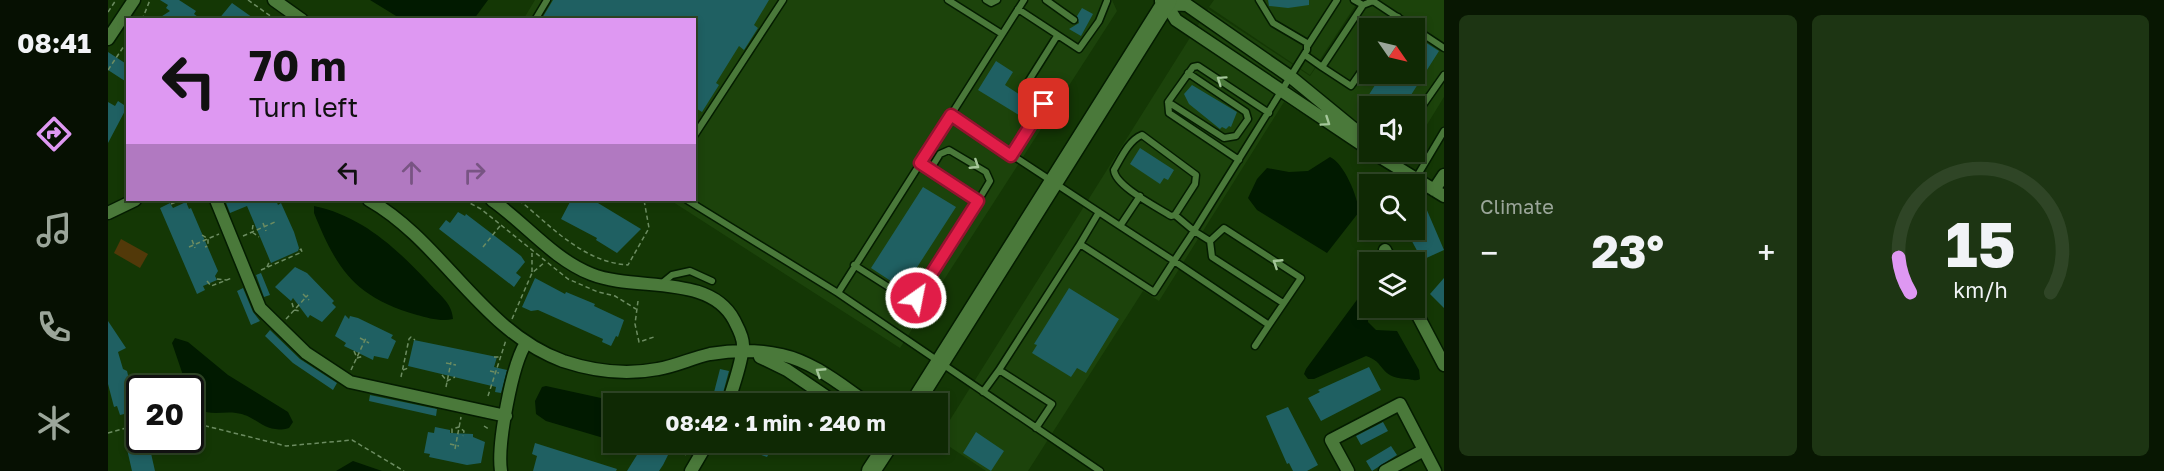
<!DOCTYPE html>
<html lang="en">
<head>
<meta charset="utf-8">
<style>
	body { margin:0; font-family:"Golos Text",sans-serif; background:#1d3513; color:#f1f3f6; height:100vh; display:flex; flex-direction:column; font-size:22px; white-space:nowrap }
	* { box-sizing:border-box; margin:0 }
	p { font-size:20px; color:#9ba69a }
	.icon { flex:none; width:33px; height:33px; fill:none; stroke:currentColor; stroke-width:2; stroke-linecap:round; stroke-linejoin:round }
	.map { position:relative; flex:1; overflow:hidden }
	.drawer { display:flex; flex-direction:column; gap:15px; padding:15px; background:#081702; width:720px }
	.drawer>* { flex:none }
	.banner { position:absolute; left:18px; top:18px; width:570px; height:183px; border-radius:0px; box-shadow:0 3px 9px #0003,0 0 0 2px #2f4526; background:#de98f2; color:#111; overflow:hidden }
	.needle { width:39px; rotate:124deg }
	.tools { position:absolute; left:1251px; top:18px; display:grid; gap:12px }
	.tools a { display:grid; place-items:center; width:66px; height:66px; border-radius:0px; background:#0f2904; box-shadow:0 3px 9px #0003,0 0 0 2px #2f4526; font-size:30px }
	.speed { position:absolute; left:18px; top:375px; display:flex; gap:12px; font-size:30px; font-weight:700; text-align:center }
	.speed>* { display:grid; place-content:center; width:78px; height:78px; border-radius:50%; background:#0f2904; box-shadow:0 3px 9px #0003,0 0 0 2px #2f4526; line-height:1 }
	.speed .limit { border:3px solid #111; border-radius:9px; background:#fff; color:#111 }
	.pin { position:absolute; display:grid; place-items:center; width:51px; height:51px; color:#fff; margin:-26px; border-radius:12px; box-shadow:0 3px 9px #0006 }
	.me { position:absolute; width:66px; margin:-33px; rotate:33deg; stroke-linejoin:round; filter:drop-shadow(0 0 4px #0008) }
	.turn { display:flex; align-items:center; gap:21px; height:126px; padding:0 24px; font-size:27px }
	.turn .icon { width:78px; height:78px; stroke-width:2.5 }
	.turn b { display:block; font-size:42px; line-height:51px }
	.lanes { display:flex; align-items:center; height:57px; padding:0 24px; background:#0003; justify-content:center; gap:30px; direction:ltr }
	.lanes .off { opacity:.35 }
	.big { font-size:45px; font-weight:700; line-height:1.1 }
	.drawer .tile { flex:1; display:flex; flex-direction:column; justify-content:center; gap:9px; min-width:0; padding:0 21px; border-radius:9px; background:#1d3513 }
	.drawer .dial { align-items:center; gap:0 }
	.dial svg { height:156px; overflow:visible; fill:none; stroke:#2f4526; stroke-width:7; stroke-linecap:round; text-anchor:middle }
	.dial text { fill:#f1f3f6; stroke:none }
	.heat { display:flex; justify-content:space-between; align-items:center; font-size:33px; direction:ltr }
	.drawer .tiles { flex:1; display:grid; gap:15px; grid-template-columns:repeat(2,1fr) }
	.trip { position:absolute; left:495px; top:393px; width:345px; height:60px; border-radius:0px; background:#0f2904; box-shadow:0 3px 9px #0003,0 0 0 2px #2f4526; font-weight:700; line-height:60px; text-align:center }
	main { display:flex; flex:1; min-height:0 }
	.dock { display:flex; flex-direction:column; width:108px; justify-content:space-around; align-items:center; background:#061002; color:#9ba69a }
	.dock .icon { width:42px; height:42px }
	.dock .current { color:#de98f2 }
	.dock b { font-size:27px; color:#f1f3f6 }
	.map>svg:first-child { display:block }
	.built { fill:#1c430b; fill-rule:evenodd }
	.green { fill:#523909 }
	.water { fill:#011a00 }
	.building { fill:#1f6062 }
	.lines { fill:none; stroke-linecap:round; stroke-linejoin:round }
	.service-casing { stroke:#041c00; stroke-width:9 }
	.minor-casing { stroke:#041c00; stroke-width:15 }
	.secondary-casing { stroke:#041c00; stroke-width:21 }
	.path { stroke:#6c8c61; stroke-width:1.5; stroke-dasharray:4.5 3; stroke-linecap:butt }
	.service { stroke:#4a793a; stroke-width:6 }
	.minor { stroke:#4a793a; stroke-width:12 }
	.secondary { stroke:#4a793a; stroke-width:18 }
	.oneway { stroke:#a5c79a }
	.route-casing { stroke:#92132f; stroke-width:15 }
	.route { stroke:#e11d48; stroke-width:10 }
</style>
</head>
<body>
<main>
<nav class="dock">
<b>08:41</b>
<svg class="icon current" aria-label="directions" viewBox="0 0 24 24"><path d="M12 3l9 9-9 9-9-9zM9 14v-3h6M13 9l2 2-2 2"/></svg>
<svg class="icon" aria-label="music" viewBox="0 0 24 24"><path d="M9 18V5l10-2v13"/><circle cx="6" cy="18" r="3"/><circle cx="16" cy="16" r="3"/></svg>
<svg class="icon" aria-label="phone" viewBox="0 0 24 24"><path d="M5 4h4l2 5-3 2q2 4 5 5l2-3 5 2v4C11 20 4 13 5 4z"/></svg>
<svg class="icon" aria-label="climate" viewBox="0 0 24 24"><path d="M12 3v18M4 7l16 10M4 17L20 7"/></svg>
</nav>
<div class="map">
<svg width="1336" height="471" viewBox="0 0 1336 471">
	<rect width="100%" height="100%" fill="#143705"/>
	<path class="built" d="M427,0h577l5,11 -217,337 -230,-148h24v-180h-171z
		M1106,0h145l-49,75 -101,-68z
		M1254,0h82v97l-29,47 -1,-38h-44v46h40l-14,22 -112,-72 -125,199 -16,-10 -115,180h-42l-48,-32 270,-430 102,67zM1262,28h44v46h-44z"/>
	<path class="green" d="M13,239l27,15 -8,14 -26,-15z"/>
	<path class="water" d="M262,0h118l-14,19h-73z
		M1222,157c14,6 28,40 29,55l-32,41 -70,-43 -9,-12 9,-19 10,-11 22,4 19,-1z
		M206,206c48,10 82,42 114,76 10,12 24,20 25,37 -11,3 -25,-1 -36,-4 -62,-18 -80,-45 -103,-102z
		M1258,292h3l-1,30 8,8 21,1 22,39 1,9c-6,3 -7,0 -14,0 -28,-2 -20,-17 -40,-23l-52,23h-6l-4,-5 2,-5 53,-72z
		M67,338l13,4 40,33 60,37 5,10 -4,6c-25,7 -32,-13 -53,-15 -12,-2 -26,3 -37,-4 -8,-5 -9,-12 -9,-21l-4,-4 -14,-41z
		M438,386l55,12h31l4,5 -22,1 -1,32 -6,3 -61,-18 -10,-7 -1,-13 7,-14z
		M245,461l29,10h-46z"/>
	<path class="building" d="M52,0h19l17,11 -2,3 8,6h-46l14,-9 -4,-3 2,-3z
		M445,0h216l-15,25 4,3 -14,22 -5,-4 -23,37 3,2 -17,27 -8,-5v-87h-153z
		M1160,0h41v5l-21,3 -19,-2z
		M124,3l24,17h-38z
		M974,8l11,6 -12,22 -12,-7 10,-6 -2,-7z
		M1306,35l25,16 -35,55h-34v14l-12,-8 24,-38h32z
		M0,52l20,13v18l-20,-13z
		M888,61l17,11 -8,13 32,21 -10,14 -49,-30z
		M1084,85l45,27 -6,15 -2,-1 -3,3 -4,-2 -2,2 -31,-25 -5,-10z
		M10,101l9,6 -19,36v-41l7,4z
		M1032,148l34,22 -6,10 -4,-2 -4,6 -30,-20z
		M815,187l33,20 -53,82 -32,-21z
		M117,200h51l2,5 3,-2 13,29 5,16 -1,3 -27,12 -24,-57 -17,7z
		M463,200h22l48,29 -24,24 -21,-13 1,-2 -36,-19z
		M1315,201l21,49 -22,10 -16,-30h8v-24z
		M78,202l3,7 2,-1 27,63 -3,5 2,4 -14,6 2,4 -8,4 -37,-86 10,-5 3,5z
		M350,212l7,4 1,-2 55,42 4,6 -9,11 5,4 -7,10 -75,-58 7,-9 4,3z
		M187,267l12,6 27,28 -2,2 4,4 -14,15 -12,-7 -2,3 -15,-20 -2,3 -16,-14z
		M153,273l9,22 -6,2 -8,-22z
		M427,278l30,16 1,-2 29,12 -1,2 30,14 -6,17 -2,-1 -5,10 -9,-4 1,-3 -65,-29 -7,1 -9,-4z
		M1336,278v30l-14,-14z
		M135,288l10,24 7,9 -9,4 -14,-34z
		M961,288l50,31 -33,54 -9,-5 -6,9 -39,-24 5,-8 -3,-1z
		M237,315l4,4 1,-3 8,2 35,17 -2,3 5,3 -8,18 -14,-3 -1,4 -29,-14 2,-3 -11,-7z
		M0,321l18,27 -8,4 5,17 4,2 10,40 -17,4 -3,-9 -3,1 -6,-23z
		M162,330l30,29 37,24 -4,7 -40,-27 -28,-27z
		M306,340l83,17 -3,10 13,3 -6,23 -6,-1 1,-5 -88,-21z
		M1261,367l12,23 -60,31 -13,-23 12,-6 -2,-2z
		M612,369l9,2 -9,33h-9z
		M262,395l67,14 -1,7 -67,-15z
		M1180,407l30,58 -11,6h-14l-4,-8 -2,1 -21,-48z
		M1275,422l5,9 -27,14 -5,-9z
		M327,427l15,3v3l23,1v3l12,5 -4,21 -14,2 -38,-8 1,-3 -6,-1 4,-21 6,1z
		M32,432v8h8l7,31h-23l-8,-35z
		M868,432l28,19 -13,20 -28,-18z
		M537,442h12l13,9 -7,14 -4,6h-32z
		M642,442h25l-8,15 -19,-7z
		M427,443l82,26 -1,2h-83l4,-15 -5,-2z
		M1283,446l6,9 -25,16 -6,-10z"/>
	<g class="lines">
		<g class="service-casing">
			<path id="service" d="M840,0l54,34
				M878,0l5,3 6,-3
				M938,0l28,20
				M1246,0l9,5 10,-4 71,47
				M910,9l61,40 20,-28 8,-20
				M427,20l12,-20
				M1282,28l8,-11
				M1200,45l29,-45
				M1197,55l17,12 41,-62
				M1214,67l29,19 19,-27
				M1060,102l56,36 12,-2 12,-17 -2,-7 -58,-39
				M843,115l169,111 20,-30
				M1306,118l30,-43
				M1034,135l54,40 -1,9 -20,31 -4,1c-14,-9 -56,-30 -57,-46 7,-12 15,-30 28,-35z
				M586,136l89,-136
				M903,156l33,-52 -21,-14 34,-54
				M1131,160l-70,-47 -1,-11 25,-35 5,-1 71,47
				M1279,160l5,-8
				M812,163l58,38 12,-20 -4,-9 -37,-22 -9,4 -10,16
				M1308,178l28,-47
				M579,200l151,93 186,-293
				M991,212l-19,32 74,48 20,-31 95,64 32,-47 -77,-50 -14,13 2,16 71,46
				M1067,215l19,16 113,-181v-7l-34,-20 -14,-23
				M1012,226l54,35 20,-30 16,10
				M746,265l55,35h5l64,-99
				M553,284l11,-9 18,-4 22,10
				M730,293l262,178
				M1147,346l14,-21
				M875,392l16,-22
				M928,428l16,-24 -53,-34 81,-126"/>
		</g>
		<g class="minor-casing">
			<path id="minor" d="M166,0l28,20
				M1053,1l5,3 21,1 105,73 78,64
				M1058,4l10,16 194,130
				M0,39l26,-39
				M1264,152l72,44
				M1326,190l10,-15
				M108,200l44,108 46,45 44,29 156,34
				M261,200c74,42 112,131 194,161 30,10 64,14 95,8 18,-3 34,-11 52,-15 23,-4 50,-4 72,1 32,7 60,31 87,49
				M384,200c33,23 61,59 99,74 45,18 118,-1 143,46 4,8 9,16 9,25 -1,19 -10,40 -15,59
				M0,213l27,-13
				M1277,250l6,12
				M1306,308l30,57
				M652,357l27,13 50,34
				M393,471c-4,-26 11,-107 25,-128
				M583,471l17,-29
				M1240,471l-17,-31 69,-36 35,67
				M1277,471l39,-21"/>
		</g>
		<g class="secondary-casing">
			<path id="secondary" d="M806,404l254,-404
				M763,471l19,-29"/>
		</g>
		<path class="path" d="M140,0l28,20
			M0,12l8,-12
			M34,20l8,-20
			M0,70l20,-30
			M134,200h1
			M356,200l17,9 87,70 30,13 17,4 21,13
			M411,200c33,27 64,62 109,65l21,-37 -5,-28
			M78,203l4,-3
			M63,204l10,-4
			M155,223l3,8
			M145,225l-1,7 7,5
			M94,235l6,4v7l-3,1
			M135,236l32,-14
			M84,240l3,8
			M81,247l30,-13
			M375,247l17,-21
			M159,267l3,-7
			M153,270l41,-18 -1,-3 -3,2
			M424,272v-19
			M109,279l9,1
			M99,281l4,5 21,-8
			M195,294l6,6
			M530,301l-3,23 4,18 15,-5
			M184,303l2,7 7,1
			M178,319l22,-24
			M404,319l20,-46 13,-11
			M252,338l9,5
			M246,351l3,7 7,-2
			M386,357h5
			M338,363l10,2
			M243,370l15,-32
			M295,370l5,-2
			M382,371l9,2
			M334,375l5,6 8,-4
			M293,377l8,-38 2,-2 4,3
			M338,387l5,-25
			M380,396l18,-56
			M576,399l7,5
			M82,422l96,24 66,-6 52,31
			M376,426l6,4
			M0,433l32,-9
			M344,433v-4l7,-2 5,4 -1,5
			M559,442l19,13
			M342,444l9,2
			M550,448l3,-6
			M347,449l6,-32
			M562,451l2,2 6,-3v-8"/>
		<use href="#service" class="service"/>
		<use href="#minor" class="minor"/>
		<use href="#secondary" class="secondary"/>
	</g>
	<defs><path id="oneway-chevron" d="M-2-3.5L2.5 0L-2 3.5" fill="none" stroke-width="1.6" stroke-linecap="round" stroke-linejoin="round" transform="scale(1.5)"/></defs>
	<g class="oneway">
		<use href="#oneway-chevron" transform="translate(1113 80) rotate(-145)"/>
		<use href="#oneway-chevron" transform="translate(1218 122) rotate(34)"/>
		<use href="#oneway-chevron" transform="translate(867 165) rotate(33)"/>
		<use href="#oneway-chevron" transform="translate(1169 263) rotate(-147)"/>
		<use href="#oneway-chevron" transform="translate(712 372) rotate(-147)"/>
	</g>
	<g class="lines">
		<g class="route-casing">
			<path id="route" d="M808,298l62,-97 -58,-38 31,-48 60,41 33,-52"/>
		</g>
		<use href="#route" class="route"/>
	</g>
</svg>
<div class="tools">
<a><svg class="needle" viewBox="-14 -14 28 28"><path d="M0-13l5 13h-10z" fill="#e53935"/><path d="M0 13l5-13h-10z" fill="#9ba69a"/></svg></a>
<a><svg class="icon" aria-label="sound" viewBox="0 0 24 24"><path d="M4 9h4l5-4v14l-5-4H4zM17 9q2 3 0 6"/></svg></a>
<a><svg class="icon" aria-label="search" viewBox="0 0 24 24"><circle cx="10" cy="10" r="6"/><path d="M15 15l6 6"/></svg></a>
<a><svg class="icon" aria-label="layers" viewBox="0 0 24 24"><path d="M12 4l9 5-9 5-9-5zM3 14l9 5 9-5"/></svg></a>
</div>
<div class="speed"><div class="limit">20</div></div>
<div class="pin" style="left:936px;top:104px;background:#d93025"><svg class="icon" aria-label="arrive" viewBox="0 0 24 24"><path d="M6 21V4h12l-3 4 3 4H6"/></svg></div>
<svg class="me" style="left:808px;top:298px" viewBox="-20 -20 40 40"><circle r="17" fill="#e11d48" stroke="#fff" stroke-width="3"/><path d="M0-11L8 9 0 5-8 9z" fill="#fff"/></svg>
<div class="trip">08:42 · 1 min · 240 m</div>
<div class="banner">
<div class="turn"><svg class="icon" aria-label="left" viewBox="0 0 24 24"><path d="M17 20v-9H6M10 6l-5 5 5 5"/></svg><div><b>70 m</b>Turn left</div></div>
<div class="lanes"><svg class="icon" aria-label="left" viewBox="0 0 24 24"><path d="M17 20v-9H6M10 6l-5 5 5 5"/></svg><svg class="icon off" aria-label="ahead" viewBox="0 0 24 24"><path d="M12 20V5M6 11l6-6 6 6"/></svg><svg class="icon off" aria-label="right" viewBox="0 0 24 24"><path d="M7 20v-9h11M14 6l5 5-5 5"/></svg></div>
</div>
</div>
<section class="drawer">
<div class="tiles">
<div class="tile"><p>Climate</p>
<div class="heat"><a>−</a><b class="big">23°</b><a>+</a></div>
</div>
<div class="tile dial"><svg viewBox="0 0 100 80">
<path d="M14 69A42 42 0 1 1 86 69"/>
<path d="M14 69A42 42 0 0 1 8 51" stroke="#de98f2"/>
<text x="50" y="56" font-size="32" font-weight="700">15</text>
<text x="50" y="72" font-size="11">km/h</text>
</svg></div>
</div>
</section>
</main>
</body>
</html>
